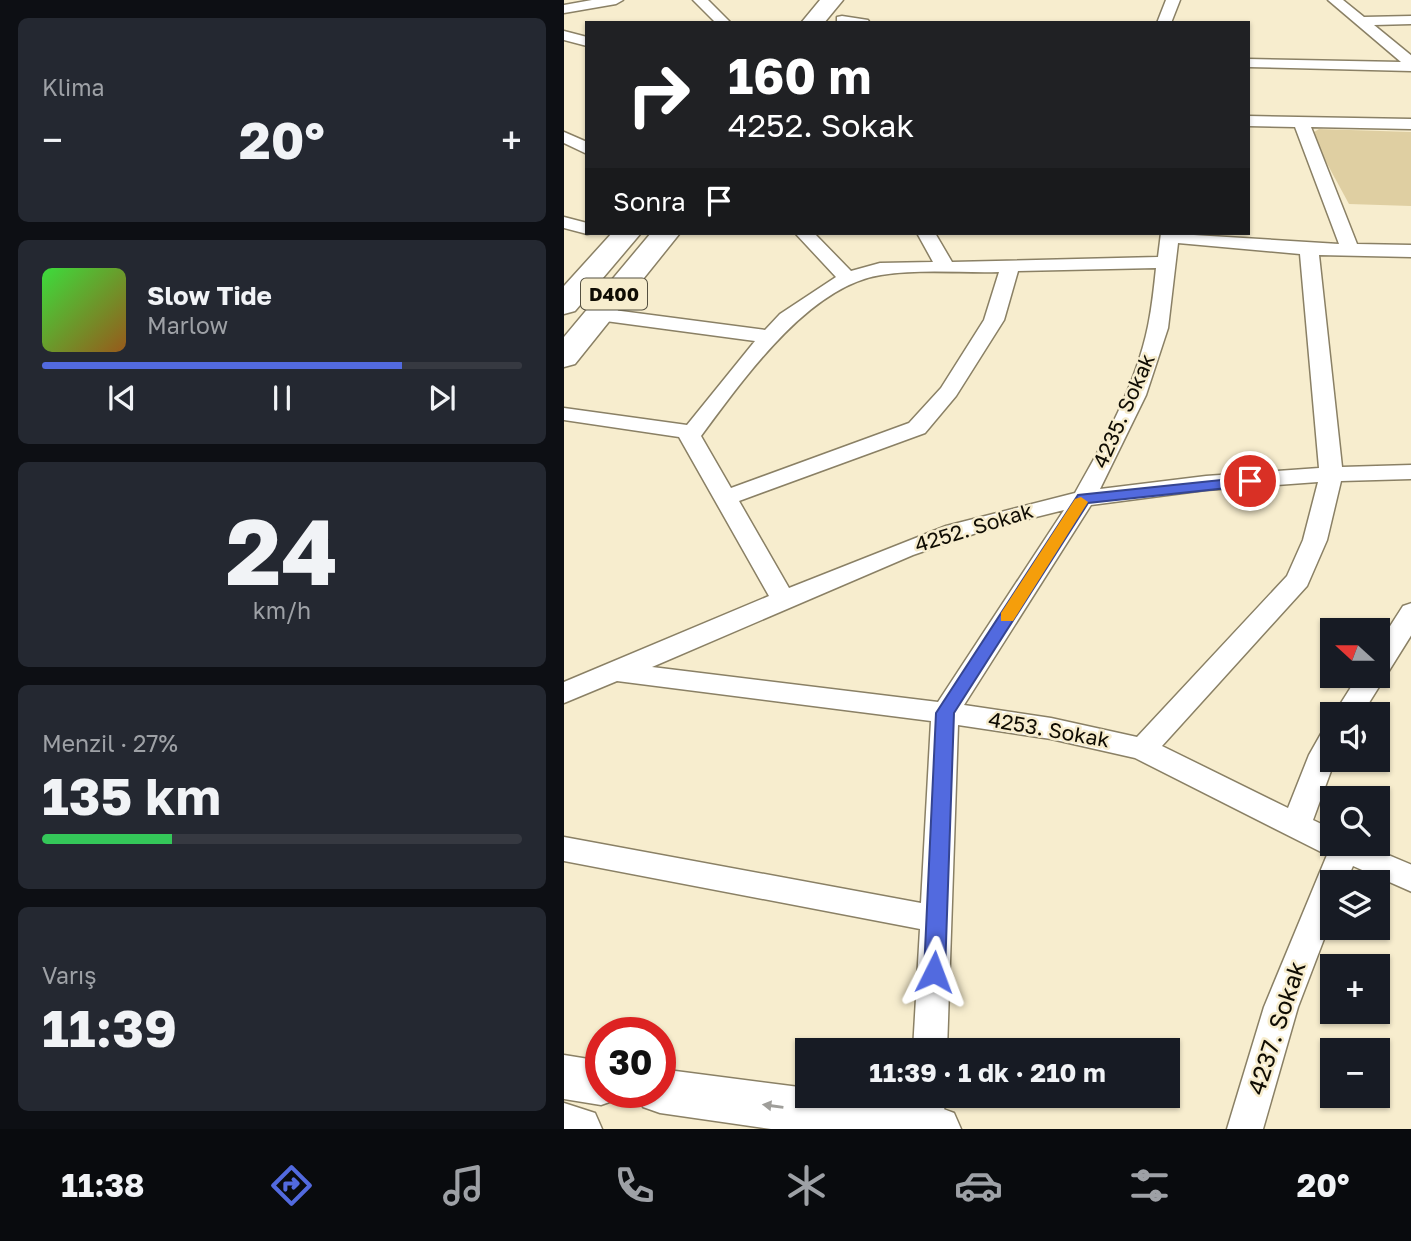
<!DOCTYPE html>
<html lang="tr">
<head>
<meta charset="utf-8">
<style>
	body { margin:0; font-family:"Golos Text",sans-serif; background:#242831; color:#f1f3f6; height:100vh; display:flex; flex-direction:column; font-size:26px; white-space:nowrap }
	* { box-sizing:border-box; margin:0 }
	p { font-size:23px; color:#9ea1a6 }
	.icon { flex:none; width:38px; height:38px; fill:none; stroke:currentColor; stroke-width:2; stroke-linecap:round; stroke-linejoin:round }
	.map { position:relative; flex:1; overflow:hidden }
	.drawer { display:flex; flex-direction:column; gap:18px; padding:18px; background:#0d0f14; width:564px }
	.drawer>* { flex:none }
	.banner { position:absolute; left:21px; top:21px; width:665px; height:214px; border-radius:0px; box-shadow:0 2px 5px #0004; background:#202124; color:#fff; overflow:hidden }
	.needle { width:46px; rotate:291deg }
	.tools { position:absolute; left:756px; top:618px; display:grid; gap:14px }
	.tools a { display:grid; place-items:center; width:70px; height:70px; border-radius:0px; background:#171b24; box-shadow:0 2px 5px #0004; font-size:35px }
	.speed { position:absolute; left:21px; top:1017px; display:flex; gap:14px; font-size:35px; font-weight:700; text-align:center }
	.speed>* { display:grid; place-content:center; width:91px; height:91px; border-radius:50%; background:#171b24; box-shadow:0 2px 5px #0004; line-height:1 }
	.speed .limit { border:10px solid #d22; background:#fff; color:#111 }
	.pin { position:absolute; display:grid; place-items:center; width:60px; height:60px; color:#fff; margin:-30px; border:4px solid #fff; border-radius:50%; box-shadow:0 2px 7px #0007 }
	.me { position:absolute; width:77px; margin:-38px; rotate:3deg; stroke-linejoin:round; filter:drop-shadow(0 0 5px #0008) }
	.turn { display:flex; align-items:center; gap:24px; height:147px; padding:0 28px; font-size:32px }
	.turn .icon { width:91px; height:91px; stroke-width:2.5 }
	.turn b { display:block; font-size:49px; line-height:60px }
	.then { display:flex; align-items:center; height:66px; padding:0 28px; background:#0003; gap:14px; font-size:26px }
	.big { font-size:52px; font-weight:700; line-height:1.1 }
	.drawer .card { flex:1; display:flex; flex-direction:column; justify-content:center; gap:10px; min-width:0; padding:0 24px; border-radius:10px; background:#242831 }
	.drawer .dial { align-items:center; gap:0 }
	.dial b { font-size:91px; line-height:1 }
	.song { display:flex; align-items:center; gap:21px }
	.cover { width:84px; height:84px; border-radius:10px; background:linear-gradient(135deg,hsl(120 70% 55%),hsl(30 70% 35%)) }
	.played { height:7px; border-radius:4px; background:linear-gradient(90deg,#526adf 75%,#363941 75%) }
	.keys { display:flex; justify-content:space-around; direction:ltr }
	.heat { display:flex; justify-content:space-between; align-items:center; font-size:38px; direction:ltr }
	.charge { height:10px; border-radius:5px; background:linear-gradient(90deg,#34c759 27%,#363941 0) }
	.trip { position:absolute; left:231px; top:1038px; width:385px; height:70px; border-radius:0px; background:#171b24; box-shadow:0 2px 5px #0004; font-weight:700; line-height:70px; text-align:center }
	.tab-bar { display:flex; height:112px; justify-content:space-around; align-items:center; background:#090b0e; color:#9ea1a6 }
	.tab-bar .icon { width:49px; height:49px }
	.tab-bar .selected { color:#526adf }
	.tab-bar b { font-size:32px; color:#f1f3f6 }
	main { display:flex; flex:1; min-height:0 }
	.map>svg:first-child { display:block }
	.green { fill:#dfcfa2 }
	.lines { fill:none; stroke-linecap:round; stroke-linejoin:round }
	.minor-casing { stroke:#8a8065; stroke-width:3 }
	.secondary-casing { stroke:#8a8065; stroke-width:3 }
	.trunk-casing { stroke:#8a8065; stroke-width:3 }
	.minor { fill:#fff; fill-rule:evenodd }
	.secondary { fill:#fff; fill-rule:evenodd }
	.trunk { fill:#fff; fill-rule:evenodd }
	.oneway { fill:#9f9e9a }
	.route { fill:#526adf; stroke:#354591; stroke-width:2 }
	.slow { fill:#f59e0b }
	.labels { text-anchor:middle; stroke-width:5; stroke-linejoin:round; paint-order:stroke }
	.shield { fill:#f7edce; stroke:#555040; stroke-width:2 }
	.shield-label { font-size:19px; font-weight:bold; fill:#0f0c03 }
	.street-label { font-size:21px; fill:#0f0c03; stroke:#f7edce }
	.near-street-label { font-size:24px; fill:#0f0c03; stroke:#f7edce }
</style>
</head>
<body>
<main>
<section class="drawer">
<div class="card"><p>Klima</p>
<div class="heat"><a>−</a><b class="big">20°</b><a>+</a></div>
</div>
<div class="card">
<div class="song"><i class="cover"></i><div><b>Slow Tide</b><p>Marlow</p></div></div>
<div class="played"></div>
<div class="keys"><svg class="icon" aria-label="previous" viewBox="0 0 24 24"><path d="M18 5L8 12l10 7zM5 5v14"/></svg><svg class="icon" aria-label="pause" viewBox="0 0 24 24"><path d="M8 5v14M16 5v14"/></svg><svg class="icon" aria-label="next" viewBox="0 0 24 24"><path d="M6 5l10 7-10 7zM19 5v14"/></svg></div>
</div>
<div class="card dial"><b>24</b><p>km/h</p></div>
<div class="card"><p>Menzil · 27%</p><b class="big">135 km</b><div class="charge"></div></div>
<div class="card"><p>Varış</p><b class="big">11:39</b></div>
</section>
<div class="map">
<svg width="848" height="1129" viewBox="0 0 848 1129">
	<rect width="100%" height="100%" fill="#f7edce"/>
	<path class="green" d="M755,129l92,3v74l-62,-2 -38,-70z"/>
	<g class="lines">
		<g class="minor-casing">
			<path id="minor" d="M28,0h31l-7,4 -52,9v-8z
				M129,0h15l23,23h-15z
				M602,0h14l-9,23h-14z
				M764,0h15l21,17 48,-1v8l-38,1 38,31v15l-164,-4v-8l153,3z
				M278,16l26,4 2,3h-33v-6z
				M0,31l23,6v9l-23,-6z
				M684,116l164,3v10l-101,-2 46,117 55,1v12l-93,-2 23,212 70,-2v14l-71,2 -14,59 -20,46 -145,160 126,62 21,-53 13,-23 10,-3v31h3l-22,60 19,9v15h30l50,21v27l-59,-26 -7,16h-14v36l-34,89 -35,122h-36l37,-122 63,-152 -192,-97 -84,-19 -93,-14 -11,325h-34l7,-121 -356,-68v-24l357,66 10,-182 -314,-40 -53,22v-21l205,-86 -90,-159 -115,-17v-12l123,17 68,-84 -157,-21 -10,-6 10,-6 167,22 15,-16 56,-37 -41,-44h19l37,38 29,-8 53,-1 -16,-29h18l17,29 206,-5 3,-24 178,11 -44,-117 -47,-1zM614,243l122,11 19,214 -113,8 -106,13 46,-94 22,-67zM592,268c-2,19 -4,39 -8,58 -12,59 -44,116 -73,167l-129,33 -157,62 -50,-87 186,-68 31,-37 48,-76 14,-49zM435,272l-15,48 -43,68 -32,35 -178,65 -30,-52c41,-55 107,-150 180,-161 38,-6 79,-2 118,-3zM754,482l-15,58 -16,36 -150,161 -86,-19 -87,-13 127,-200 115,-15zM500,510l-126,192 -286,-35 261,-112 75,-26z
				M0,132l23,10v12l-23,-11z
				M0,217l23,6v10h6l-6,1 -23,-6z
				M848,603v31l-50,80h-28l24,-38h20v-31l25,-39z
				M347,1096h34l-2,33h-34z"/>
		</g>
		<g class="secondary-casing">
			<path id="secondary" d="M0,1055l37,6v31h19l-2,7 -17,6 -37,-6z
				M96,1069l147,19v8c48,0 102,-2 147,17l7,16h-190l-111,-16 -17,-6 -6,-15h23z
				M0,1103l31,10 7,16h-38z"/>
		</g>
		<g class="trunk-casing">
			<path id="trunk" d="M256,0h23l-19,23h-23z
				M48,233h29l-66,78 -11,3v-28z
				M87,233h29l-105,131 -11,3v-30z"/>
		</g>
		<use href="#minor" class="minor"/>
		<use href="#secondary" class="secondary"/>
		<use href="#trunk" class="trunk"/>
	</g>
	<defs><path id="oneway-solid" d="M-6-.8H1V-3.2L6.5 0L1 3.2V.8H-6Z" transform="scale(1.75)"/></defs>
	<use class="oneway" href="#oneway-solid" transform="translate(209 1106) rotate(-172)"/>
	<path class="route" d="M686,477l5,1v7l-167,18 -134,210 -9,259 -3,6 -8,3 -7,-3 -3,-6 12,-259 142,-218z"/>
	<path class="slow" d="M517,497l7,5 -75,119h-12v-8l74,-114z"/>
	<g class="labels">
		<rect class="shield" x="17" y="278.5" width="66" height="31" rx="5"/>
		<g class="shield-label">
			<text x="50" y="301">D400</text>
		</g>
		<g class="street-label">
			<text transform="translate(560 411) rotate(-66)" y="7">4235. Sokak</text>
			<text transform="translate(410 528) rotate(-17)" y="7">4252. Sokak</text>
			<text transform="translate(485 730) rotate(10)" y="7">4253. Sokak</text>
		</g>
		<g class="near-street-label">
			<text transform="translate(713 1028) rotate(-72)" y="8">4237. Sokak</text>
		</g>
	</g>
</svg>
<div class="tools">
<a><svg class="needle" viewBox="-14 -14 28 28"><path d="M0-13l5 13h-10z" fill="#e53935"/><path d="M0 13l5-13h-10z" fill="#9ea1a6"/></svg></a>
<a><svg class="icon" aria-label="sound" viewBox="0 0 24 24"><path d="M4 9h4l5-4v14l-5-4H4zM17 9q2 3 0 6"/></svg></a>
<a><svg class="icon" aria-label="search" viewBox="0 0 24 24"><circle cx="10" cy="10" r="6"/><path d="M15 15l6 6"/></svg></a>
<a><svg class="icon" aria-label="layers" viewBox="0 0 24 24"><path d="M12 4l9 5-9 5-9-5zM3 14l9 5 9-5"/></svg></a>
<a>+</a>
<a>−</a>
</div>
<div class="speed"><div class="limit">30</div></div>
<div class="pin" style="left:686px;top:481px;background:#d93025"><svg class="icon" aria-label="arrive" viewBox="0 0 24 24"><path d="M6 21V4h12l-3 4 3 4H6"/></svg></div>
<svg class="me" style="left:370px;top:972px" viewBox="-20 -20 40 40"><path d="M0-17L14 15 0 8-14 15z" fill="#526adf" stroke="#fff" stroke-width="4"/></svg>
<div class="trip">11:39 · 1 dk · 210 m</div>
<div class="banner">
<div class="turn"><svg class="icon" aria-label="right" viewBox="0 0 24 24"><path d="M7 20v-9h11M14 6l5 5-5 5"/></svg><div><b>160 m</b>4252. Sokak</div></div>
<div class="then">Sonra<svg class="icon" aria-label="arrive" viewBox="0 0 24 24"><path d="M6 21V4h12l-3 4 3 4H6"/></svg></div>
</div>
</div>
</main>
<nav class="tab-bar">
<b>11:38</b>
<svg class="icon selected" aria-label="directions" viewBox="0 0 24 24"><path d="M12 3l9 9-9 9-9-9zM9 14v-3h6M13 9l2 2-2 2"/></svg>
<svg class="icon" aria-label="music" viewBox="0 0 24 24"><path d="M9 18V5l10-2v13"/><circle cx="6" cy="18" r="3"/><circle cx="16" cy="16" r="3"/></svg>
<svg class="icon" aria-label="phone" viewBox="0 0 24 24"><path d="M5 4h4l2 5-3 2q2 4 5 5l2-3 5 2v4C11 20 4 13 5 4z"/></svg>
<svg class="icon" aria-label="climate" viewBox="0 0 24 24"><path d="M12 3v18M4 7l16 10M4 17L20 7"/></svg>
<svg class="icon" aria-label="car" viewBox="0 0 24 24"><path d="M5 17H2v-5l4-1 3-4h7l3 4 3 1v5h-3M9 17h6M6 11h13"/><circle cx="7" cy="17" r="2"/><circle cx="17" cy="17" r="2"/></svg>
<svg class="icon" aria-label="filters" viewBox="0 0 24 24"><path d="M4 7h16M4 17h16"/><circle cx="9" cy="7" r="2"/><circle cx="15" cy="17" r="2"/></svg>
<b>20°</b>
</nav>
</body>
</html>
